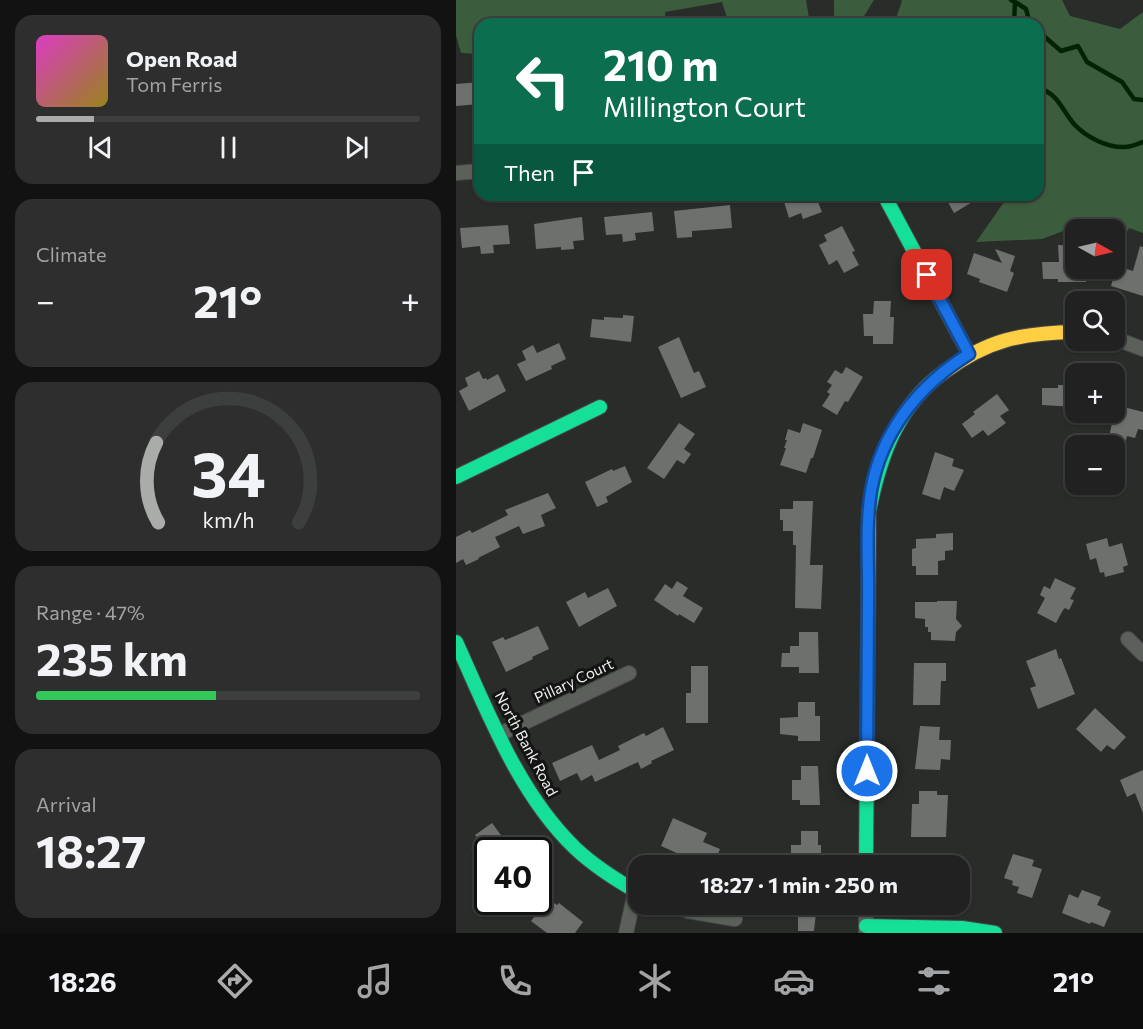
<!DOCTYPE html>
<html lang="en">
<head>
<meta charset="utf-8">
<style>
	body { margin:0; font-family:Commissioner,sans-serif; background:#2d2e2d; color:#f1f3f6; height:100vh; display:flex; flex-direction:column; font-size:22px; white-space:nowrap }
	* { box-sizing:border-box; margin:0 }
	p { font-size:20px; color:#a2a3a5 }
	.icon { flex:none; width:33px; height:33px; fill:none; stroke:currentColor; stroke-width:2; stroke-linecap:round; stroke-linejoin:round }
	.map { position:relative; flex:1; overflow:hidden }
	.drawer { display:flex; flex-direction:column; gap:15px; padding:15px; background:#121212; width:456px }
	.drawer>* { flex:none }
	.guide { position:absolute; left:18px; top:18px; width:570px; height:183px; border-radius:18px; box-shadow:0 2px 4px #0004,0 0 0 2px #3d3e3e; background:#0b6e4f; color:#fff; overflow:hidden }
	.needle { width:39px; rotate:98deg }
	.controls { position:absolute; left:609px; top:219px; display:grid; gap:12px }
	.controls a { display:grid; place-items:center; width:60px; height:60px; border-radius:12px; background:#202120; box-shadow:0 2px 4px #0004,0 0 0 2px #3d3e3e; font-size:30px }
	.speed { position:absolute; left:18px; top:837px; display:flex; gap:12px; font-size:30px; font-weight:700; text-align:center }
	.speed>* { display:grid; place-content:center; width:78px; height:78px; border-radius:50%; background:#202120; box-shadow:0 2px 4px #0004,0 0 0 2px #3d3e3e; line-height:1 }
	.speed .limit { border:3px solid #111; border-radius:9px; background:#fff; color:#111 }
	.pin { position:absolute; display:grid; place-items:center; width:51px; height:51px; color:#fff; margin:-26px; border-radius:12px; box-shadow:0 3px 9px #0006 }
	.me { position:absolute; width:66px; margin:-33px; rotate:0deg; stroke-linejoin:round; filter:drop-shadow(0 0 4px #0008) }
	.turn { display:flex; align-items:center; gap:21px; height:126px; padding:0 30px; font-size:27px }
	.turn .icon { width:78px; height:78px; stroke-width:2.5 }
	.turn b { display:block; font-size:42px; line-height:51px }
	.then { display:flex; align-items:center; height:57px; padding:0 30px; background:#0003; gap:12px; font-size:22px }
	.big { font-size:45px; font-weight:700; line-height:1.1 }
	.drawer .widget { flex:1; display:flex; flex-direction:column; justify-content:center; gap:9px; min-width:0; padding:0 21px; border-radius:18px; background:#2d2e2d }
	.drawer .dial { align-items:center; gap:0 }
	.dial svg { height:156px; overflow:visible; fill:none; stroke:#3d3e3e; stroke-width:7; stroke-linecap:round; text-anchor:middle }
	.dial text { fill:#f1f3f6; stroke:none }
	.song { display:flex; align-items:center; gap:18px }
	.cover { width:72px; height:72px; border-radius:9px; background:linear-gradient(135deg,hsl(310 70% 55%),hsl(50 70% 35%)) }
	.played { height:6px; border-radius:3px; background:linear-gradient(90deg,#aaacaa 15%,#3d3e3e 15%) }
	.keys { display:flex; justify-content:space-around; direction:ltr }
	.heat { display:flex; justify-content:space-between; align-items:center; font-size:33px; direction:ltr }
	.charge { height:9px; border-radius:4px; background:linear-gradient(90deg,#34c759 47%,#3d3e3e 0) }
	.trip { position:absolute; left:172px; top:855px; width:342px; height:60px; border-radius:18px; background:#202120; box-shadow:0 2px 4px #0004,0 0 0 2px #3d3e3e; font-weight:700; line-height:60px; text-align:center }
	.tab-bar { display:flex; height:96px; justify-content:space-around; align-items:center; background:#0d0d0d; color:#a2a3a5 }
	.tab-bar .icon { width:42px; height:42px }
	.tab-bar .selected { color:#aaacaa }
	.tab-bar b { font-size:27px; color:#f1f3f6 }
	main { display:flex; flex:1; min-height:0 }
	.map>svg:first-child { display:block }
	.forest { fill:#3c5d3d }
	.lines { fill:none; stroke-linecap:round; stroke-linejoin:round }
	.stream { stroke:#042306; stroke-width:4.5 }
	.building { fill:#6e706e }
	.street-casing { stroke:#464846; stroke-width:16 }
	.fast-casing { stroke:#464846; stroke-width:16 }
	.slow-casing { stroke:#464846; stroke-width:16 }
	.street { stroke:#5b605b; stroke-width:14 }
	.fast { stroke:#16e098; stroke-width:14 }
	.slow { stroke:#ffcf43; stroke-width:14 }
	.route-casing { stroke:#114b97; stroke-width:15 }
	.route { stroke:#1a73e8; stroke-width:10 }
	.labels { text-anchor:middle; stroke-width:6; stroke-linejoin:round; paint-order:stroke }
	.street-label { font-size:15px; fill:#eff1ef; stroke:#131413 }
</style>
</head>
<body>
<main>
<section class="drawer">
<div class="widget">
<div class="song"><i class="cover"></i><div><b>Open Road</b><p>Tom Ferris</p></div></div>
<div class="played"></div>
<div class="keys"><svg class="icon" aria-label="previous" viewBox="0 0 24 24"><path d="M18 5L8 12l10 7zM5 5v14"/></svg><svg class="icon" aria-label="pause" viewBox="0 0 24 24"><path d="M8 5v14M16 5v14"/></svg><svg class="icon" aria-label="next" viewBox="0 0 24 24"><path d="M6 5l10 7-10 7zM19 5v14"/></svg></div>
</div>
<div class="widget"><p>Climate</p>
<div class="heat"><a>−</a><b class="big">21°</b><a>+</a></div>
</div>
<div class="widget dial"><svg viewBox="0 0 100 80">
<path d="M14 69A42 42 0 1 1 86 69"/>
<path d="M14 69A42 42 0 0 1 13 28" stroke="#aaacaa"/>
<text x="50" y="56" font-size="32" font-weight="700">34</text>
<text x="50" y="72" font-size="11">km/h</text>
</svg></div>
<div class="widget"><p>Range · 47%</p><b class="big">235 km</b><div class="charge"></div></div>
<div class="widget"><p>Arrival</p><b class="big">18:27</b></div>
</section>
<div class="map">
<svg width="687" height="933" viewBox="0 0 687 933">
	<rect width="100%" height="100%" fill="#2a2c2a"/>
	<path class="forest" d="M0,0h350l4,24h-81l-7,-22 -57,10 1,12h-51l-6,-4 -10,4h-119v30l-19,-1 -5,-18z
		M378,0h40l-15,24h-25z
		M445,0h161l8,16 50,13 23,-17v221l-14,-5 -14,27 -1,-25 -20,-1 1,-10 -53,20 -66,3 33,-47h29v-171h-144l8,-23z"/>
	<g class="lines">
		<path class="stream" d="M555,0l4,2 -1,22
			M559,2l11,7 4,15
			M582,31l23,20 17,-5 9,16 35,20 12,17 9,1
			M582,88c20,5 24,22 36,36 12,13 33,24 51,23 6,0 12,-3 18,-5"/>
	</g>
	<path class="building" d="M24,82v22l-24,2v-22z
		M326,195h33l7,17 -19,7 -2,-6 -12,5z
		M488,195h40l-30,18z
		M274,205l2,23 -40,3v6l-15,1 -3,-27z
		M196,212l2,19 -19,2 1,7 -13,2 -1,-8 -16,1 -2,-18z
		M126,217l2,23 -11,1 1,8 -13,1v-3l-25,2 -2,-25z
		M52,225l2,19 -17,1 1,8 -13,1 -1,-8 -18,2 -2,-20z
		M386,226l13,25 -3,1 7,13 -15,8 -7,-13 -8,5 -10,-20 8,-4 -3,-6z
		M602,245l18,1v22h10v14h-28v-3h-15l-1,-17h17z
		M684,246l3,1v49l-32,-10 6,-20 16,5z
		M539,249l20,7 -5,15 4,2 -7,19 -28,-10 1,-3 -13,-5 7,-21 28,10z
		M418,301h17l-1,16h4l-1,27h-20v-8h-9l-1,-22h10z
		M167,315l11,1 -3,26 -41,-5 2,-18 12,1v-3l19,1z
		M223,337l15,36 5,-2 7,16 -25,11 -23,-51z
		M103,343l7,16 -15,7 1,3 -26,12 -9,-17 9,-4 -4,-9 11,-6 4,8z
		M390,367l17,10 -15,25 -3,-1 -8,14 -15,-9 8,-12 -3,-2 5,-7 -5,-3 8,-12 7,4z
		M23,371l4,8 3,-1 1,2 11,-6 8,17 -37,20 -10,-20 9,-5 -3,-8z
		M602,385h18v22l-34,-2v-17h16z
		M541,394l12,16 -9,6 6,7 -18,13 -5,-6 -11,8 -10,-14 13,-10 -2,-2z
		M660,405l27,7v18l-5,-1 -3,9 -8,-2 -9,34 -4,-1v-23h-7z
		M223,423l16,11 -11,15 7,5 -7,10 -7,-4 -13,19 -17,-11z
		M347,423l19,7 -9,28h-2l-5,15 -26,-8 6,-17h-2l3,-8h-2l3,-11 12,4z
		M479,452l19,7 -2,7 12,4 -10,21 -10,-4 -4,13 -18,-6z
		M169,466l7,16 -26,15 2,5 -11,5 -12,-25 27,-13 1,2z
		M92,493l8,15 -15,7 4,11 -22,8 -4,-8 -24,11 5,10 -22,11 1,1 -13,6 -3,-6 -7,4v-26l14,-7 2,3 36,-18 -3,-5z
		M337,501h20l-3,64h13l-2,44 -26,-1 1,-63h-3v-14h-10v-11h-3v-11h13z
		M497,533v17l-8,1v9l-7,1v14h-22v-9h-4v-17l4,-1v-9l20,-1v-4z
		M651,538l2,9 13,-4 6,22 -5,2 1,5 -19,5 -1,-5 -4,1 -4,-15 -6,2 -4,-16z
		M599,578l21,10 -6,11 4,1 -5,10 -4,-2 -2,2 -7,13 -19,-10 8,-15 -5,-3 4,-9 6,3z
		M221,581l11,7 -5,8 20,12 -9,15 -15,-9 -1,2 -24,-16 11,-16 7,5z
		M152,588l9,18 -38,21 -13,-25 19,-10 3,6z
		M481,601h20l-1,18 6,7 -6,6 -1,9 -24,-1v-8h-3v-5h-3v-8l-10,-1v-16h22z
		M82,626l11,23 -17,8 1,2 -27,13 -14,-30 11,-5 2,3 10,-4z
		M343,632h19l1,41h-20v-6h-18l1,-14h8v-7h9z
		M600,649l3,10 2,-1 14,36 -37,15 -8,-21 6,-2 -10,-25z
		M458,663h32v18h-5l-1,24h-27z
		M235,666h17v57h-22v-30h5z
		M342,702h17v14h5v25h-22v-5l-18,-2v-16l18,-1z
		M639,708l31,29 -12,13 -7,-5 -6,7 -25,-23z
		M464,726l20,1 -1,13h12l-1,20 -9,-1 -1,11 -25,-1z
		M207,727l11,23 -23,11 1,2 -11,6 -3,-7 -43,20 -3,-7 -11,6 -4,-8 -17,8 -8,-18 40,-18 7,15 21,-10 -2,-4 26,-13 2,3z
		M345,766h17l2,39h-20v-5h-8v-20h9z
		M687,770v43l-8,-20 -8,4 -7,-17z
		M463,791h18v4h11l-2,42h-35l1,-33h7z
		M217,818l34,15 -4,9 17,7 -7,17 -25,-8 -27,-12z
		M36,823l20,27h-24v19l-13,-19h-4l10,-7 -6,-8z
		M345,831h17v14h3v21l-30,-1v-20h10z
		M557,854l21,6 -2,6 10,3 -10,29 -15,-5 2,-6 -7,-2 1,-4 -9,-3z
		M626,890l19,7 -4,8 14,6 -7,16 -13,-5 -1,2 -28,-11 7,-19 9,4z
		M92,899l9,6 2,-2 24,19 -8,11h-28l-16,-12z
		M331,904h30l-3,27h-16v-16h-11z"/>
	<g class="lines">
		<g class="street-casing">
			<path id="street" d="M0,173l24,-2
				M658,338l29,11
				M672,639l15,15
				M44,734l129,-61
				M212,904l20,7 47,8
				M170,933l9,-41
				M410,933v-29"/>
		</g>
		<g class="fast-casing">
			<path id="fast" d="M428,195l85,159
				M0,477l144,-70
				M0,642c32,70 62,151 119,206 20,19 41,32 64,45
				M410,866l3,-355c11,-54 28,-105 75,-139
				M410,926l96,2 33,5"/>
		</g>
		<g class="slow-casing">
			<path id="slow" d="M488,372c45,-33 78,-39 132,-40"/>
		</g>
		<use href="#street" class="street"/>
		<use href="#fast" class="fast"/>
		<use href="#slow" class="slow"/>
	</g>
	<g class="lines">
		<g class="route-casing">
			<path id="route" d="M411,771c0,-55 1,-110 1,-165 1,-38 -3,-78 3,-115 10,-59 48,-106 98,-137l-42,-79"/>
		</g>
		<use href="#route" class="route"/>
	</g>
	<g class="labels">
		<g class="street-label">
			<text transform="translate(118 681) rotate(-25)" y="5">Pillary Court</text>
			<text transform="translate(70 744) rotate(62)" y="5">North Bank Road</text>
		</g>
	</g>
</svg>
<div class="controls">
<a><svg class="needle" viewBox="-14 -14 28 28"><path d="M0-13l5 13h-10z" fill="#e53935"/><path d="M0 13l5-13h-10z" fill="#a2a3a5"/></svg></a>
<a><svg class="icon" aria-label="search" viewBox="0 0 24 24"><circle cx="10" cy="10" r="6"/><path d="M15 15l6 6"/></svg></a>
<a>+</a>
<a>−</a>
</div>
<div class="speed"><div class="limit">40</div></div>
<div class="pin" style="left:471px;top:275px;background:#d93025"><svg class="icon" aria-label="arrive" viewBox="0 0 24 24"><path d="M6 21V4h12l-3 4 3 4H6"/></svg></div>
<svg class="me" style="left:411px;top:771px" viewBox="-20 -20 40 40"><circle r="17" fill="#1a73e8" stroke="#fff" stroke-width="3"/><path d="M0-11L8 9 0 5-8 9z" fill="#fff"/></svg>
<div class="trip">18:27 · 1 min · 250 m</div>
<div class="guide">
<div class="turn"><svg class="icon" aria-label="left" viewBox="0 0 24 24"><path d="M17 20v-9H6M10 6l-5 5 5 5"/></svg><div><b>210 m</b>Millington Court</div></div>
<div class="then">Then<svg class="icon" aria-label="arrive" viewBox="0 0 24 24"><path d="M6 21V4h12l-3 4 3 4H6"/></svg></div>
</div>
</div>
</main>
<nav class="tab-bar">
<b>18:26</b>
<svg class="icon selected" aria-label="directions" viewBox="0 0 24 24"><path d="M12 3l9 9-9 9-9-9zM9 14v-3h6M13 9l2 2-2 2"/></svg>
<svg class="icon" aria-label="music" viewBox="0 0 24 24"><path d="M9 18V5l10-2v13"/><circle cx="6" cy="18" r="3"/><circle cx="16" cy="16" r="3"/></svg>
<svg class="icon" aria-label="phone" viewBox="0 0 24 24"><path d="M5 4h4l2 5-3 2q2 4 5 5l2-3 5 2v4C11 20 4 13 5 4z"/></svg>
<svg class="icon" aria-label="climate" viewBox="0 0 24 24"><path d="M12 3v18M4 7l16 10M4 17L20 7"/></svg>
<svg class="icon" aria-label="car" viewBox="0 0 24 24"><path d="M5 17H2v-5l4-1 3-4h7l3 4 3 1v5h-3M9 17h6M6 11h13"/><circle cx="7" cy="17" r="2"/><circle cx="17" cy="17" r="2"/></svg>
<svg class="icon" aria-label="filters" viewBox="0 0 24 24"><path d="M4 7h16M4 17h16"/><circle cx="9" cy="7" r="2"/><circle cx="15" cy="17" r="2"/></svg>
<b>21°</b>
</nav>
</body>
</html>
